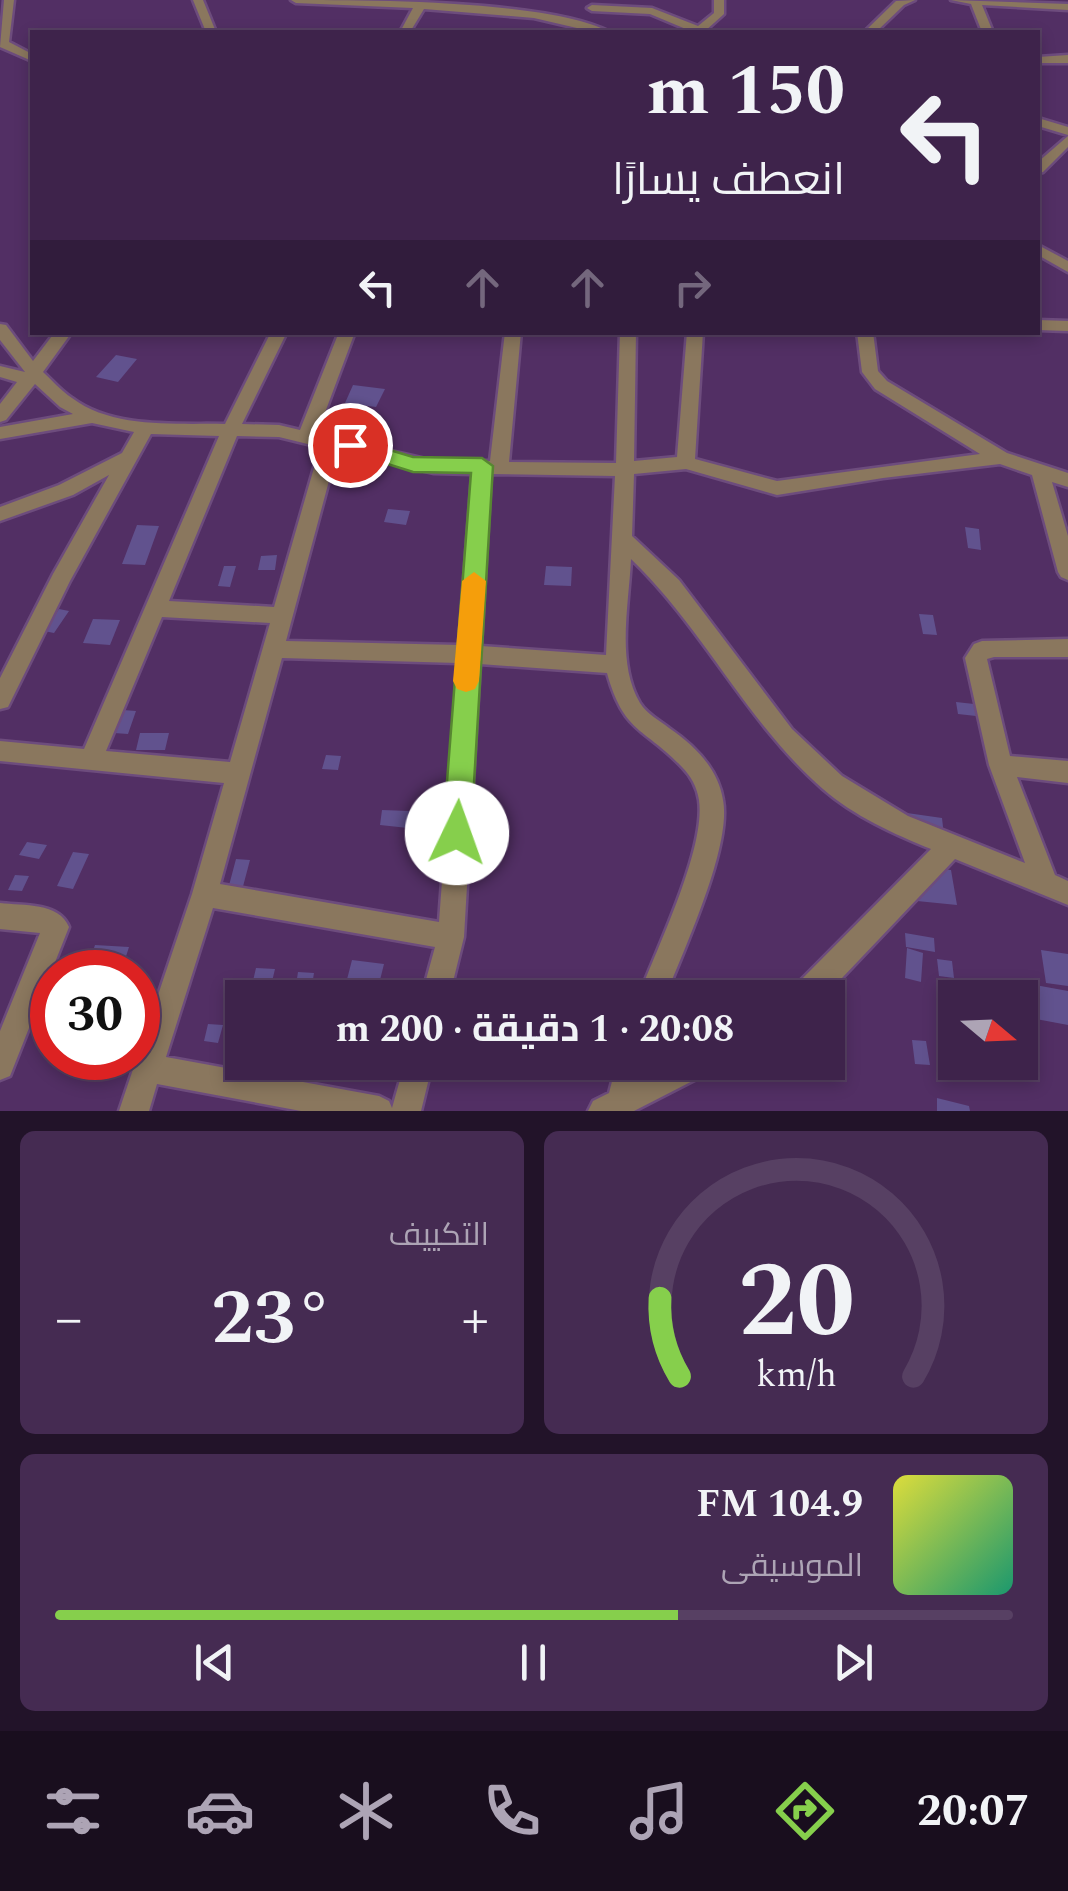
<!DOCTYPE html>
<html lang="ar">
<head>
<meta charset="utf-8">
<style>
	body { margin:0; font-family:Spectral,Cairo,serif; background:#452b52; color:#f1f3f6; direction:rtl; height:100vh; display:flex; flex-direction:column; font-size:38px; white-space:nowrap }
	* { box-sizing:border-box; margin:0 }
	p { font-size:32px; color:#ada4b5 }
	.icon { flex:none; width:55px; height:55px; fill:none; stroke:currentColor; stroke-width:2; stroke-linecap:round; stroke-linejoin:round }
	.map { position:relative; height:1111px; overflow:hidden; direction:ltr }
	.sheet { display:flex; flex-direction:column; gap:20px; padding:20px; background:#221329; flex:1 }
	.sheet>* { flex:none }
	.guide { position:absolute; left:30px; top:30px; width:1010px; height:305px; border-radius:0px; box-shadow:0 5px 15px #0003,0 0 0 2px #574063; direction:rtl; background:#3e234b; color:#f1f3f6; overflow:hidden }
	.needle { width:65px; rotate:109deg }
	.controls { position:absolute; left:938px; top:980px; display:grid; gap:20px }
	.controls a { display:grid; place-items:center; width:100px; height:100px; border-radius:0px; background:#3e234b; box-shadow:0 5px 15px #0003,0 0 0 2px #574063; font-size:50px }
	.speed { position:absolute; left:30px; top:950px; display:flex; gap:20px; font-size:50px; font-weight:700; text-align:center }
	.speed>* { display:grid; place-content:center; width:130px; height:130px; border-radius:50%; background:#3e234b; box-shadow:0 5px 15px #0003,0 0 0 2px #574063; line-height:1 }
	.speed .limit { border:15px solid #d22; background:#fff; color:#111 }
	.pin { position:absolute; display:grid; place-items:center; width:85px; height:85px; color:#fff; margin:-42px; border:5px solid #fff; border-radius:50%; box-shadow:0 2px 10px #0007 }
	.me { position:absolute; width:110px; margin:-55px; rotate:3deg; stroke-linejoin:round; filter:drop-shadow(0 0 8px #0008) }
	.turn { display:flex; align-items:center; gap:35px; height:210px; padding:0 30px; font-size:45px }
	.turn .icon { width:130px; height:130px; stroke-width:2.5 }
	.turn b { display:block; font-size:70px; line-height:85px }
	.lanes { display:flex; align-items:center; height:95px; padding:0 30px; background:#0003; justify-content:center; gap:50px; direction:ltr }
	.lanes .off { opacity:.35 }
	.big { font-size:75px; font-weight:700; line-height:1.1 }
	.sheet .widget { flex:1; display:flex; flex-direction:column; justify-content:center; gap:15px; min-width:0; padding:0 35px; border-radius:15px; background:#452b52 }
	.sheet .dial { align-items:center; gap:0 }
	.dial svg { height:260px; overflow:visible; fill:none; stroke:#574063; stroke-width:7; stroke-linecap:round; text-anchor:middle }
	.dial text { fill:#f1f3f6; stroke:none }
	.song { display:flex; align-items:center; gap:30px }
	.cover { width:120px; height:120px; border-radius:15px; background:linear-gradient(135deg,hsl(60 70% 55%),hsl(160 70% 35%)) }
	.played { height:10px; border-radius:5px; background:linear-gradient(90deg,#86cf4c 65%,#574063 65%) }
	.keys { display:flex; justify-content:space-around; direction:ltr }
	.heat { display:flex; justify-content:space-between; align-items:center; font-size:55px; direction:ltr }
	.sheet .tiles { flex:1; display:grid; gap:20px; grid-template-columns:1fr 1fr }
	.widget:last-child { grid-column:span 2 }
	.trip { position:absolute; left:225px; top:980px; width:620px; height:100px; border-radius:0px; background:#3e234b; box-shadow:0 5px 15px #0003,0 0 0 2px #574063; font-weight:700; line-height:100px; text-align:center; direction:rtl }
	.dock { display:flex; height:160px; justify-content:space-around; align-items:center; background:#190e1e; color:#ada4b5 }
	.dock .icon { width:70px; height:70px }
	.dock .active { color:#86cf4c }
	.dock b { font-size:45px; color:#f1f3f6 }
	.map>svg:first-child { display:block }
	.building { fill:#61528e }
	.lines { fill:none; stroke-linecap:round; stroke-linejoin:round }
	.street-casing { stroke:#6d4c7d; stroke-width:5 }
	.street { fill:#8a775e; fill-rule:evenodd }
	.route { fill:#86cf4c; stroke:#578731; stroke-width:2.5 }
	.slow { fill:#f59e0b }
</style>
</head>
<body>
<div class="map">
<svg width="1068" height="1111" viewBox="0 0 1068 1111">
	<rect width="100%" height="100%" fill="#522f64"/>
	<path class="building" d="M116,355l21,4 -19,23 -22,-5z
		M353,385l32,4 -9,18 -31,-4z
		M388,509l22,2 -4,14 -22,-3z
		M137,525l22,1 -14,39 -23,-1z
		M965,527l14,2 2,21 -13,-2z
		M277,555l-2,15h-17l3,-14z
		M224,566h12l-6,21 -12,-1z
		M546,566l26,1 -1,19 -27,-1z
		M59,609l10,2 -15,22 -10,-2z
		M919,614l14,1 4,20 -14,-1z
		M93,619l27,1 -10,25 -27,-2z
		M956,702l18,2 2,12 -18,-2z
		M123,710l13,1 -8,23 -14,-1z
		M140,733h29l-4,17h-29z
		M326,755l15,1 -3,14 -16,-1z
		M382,810l27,1 -2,15 6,-14 10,2 -6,15 -37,-4z
		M907,813l35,5 3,27 -36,-5z
		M27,842l20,3 -8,14 -20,-4z
		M73,852l16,2 -16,35 -16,-3z
		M236,859l14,1 -9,34 -14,-1z
		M912,867l39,3 6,35 -40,-4z
		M15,875l14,1 -7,15 -14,-1z
		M905,933l29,5 1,14 -29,-5z
		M95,945l34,2 -8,25h-35z
		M907,948l16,5 -2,29 -16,-4z
		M1041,950l27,4v32l-22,-3z
		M937,959l15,2 2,17 -15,-2z
		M352,960l32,4 -8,32 -32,-5z
		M256,968l19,1 -4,17 -19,-1z
		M298,972l16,1 -4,25h-16z
		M1013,981l55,10v34l-48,-9v-18h-5z
		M49,1009h3v30h-13z
		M208,1024l15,1 -5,18 -14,-2z
		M912,1040l14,1 4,24 -15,-1z
		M947,1050l8,2v10h7l1,17 -14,-3z
		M937,1098l32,8 1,5h-33z"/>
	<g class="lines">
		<g class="street-casing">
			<path id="street" d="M4,0h10l-5,42 23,12v7l-32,-14z
				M193,0h10l13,32h-10z
				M291,0c75,0 258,0 319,32h-16l-60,-14 -110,-9 -14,23h-10l13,-24 -117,-5z
				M714,0h10v14l-20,18h-11l-43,-18 -58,-3 -5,-3 5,-3 60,3 46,18 16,-13z
				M915,0l-11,5 -28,27h-12l32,-31z
				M951,0l117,4v6l-86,-5 11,27h-11l-11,-28z
				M1068,55v8h-30v-6z
				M1038,118l30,9v8l-30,-9z
				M1068,136v11l-25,25 -5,1v-11z
				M1038,245l30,16v11l-30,-17z
				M1038,320l30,1v10l-30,-1z
				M0,324l6,1 27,36 22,-29h17l-29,40c9,8 18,19 29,26 41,31 104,25 153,26l46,-92h16l-45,92 37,1 21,5 39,-98h16l-38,102 117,27h56l15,-129h16l-12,130 104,1h3l4,-131h16l-2,129 43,-4 10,-125h16l-8,127 82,22 203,-27 -105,-65 -13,-17 -5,-40h16l5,39 9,10 120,72 61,20v14l-16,-5 16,54v44l-7,-3 -3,-5 -26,-97 -32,-11 -117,14 -106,17 -91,-26 -52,5 -2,62 47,44 113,149 50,47 66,40 117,47 -36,-98 -24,-107 9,-14 8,-3 86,-2v18h-74l-7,2 23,97 58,5v22l-51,-6 38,98 13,6v24l-113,-46 -132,139h-33l3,-10 138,-139c-37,-15 -77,-33 -108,-60 -76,-66 -119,-160 -192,-230 -2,45 -15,104 9,144 7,11 19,17 29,25 25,17 49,40 54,72 9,47 -40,151 -58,198h-27c18,-48 68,-149 61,-198 -2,-13 -8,-24 -17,-33 -38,-40 -58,-33 -75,-94l-127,-9 -16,273 -15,61h-28l14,-51 -222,-39 -47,149 213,39 10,5 3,7 13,-46h28l-12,49h-120l-144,-27 -8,27h-30l73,-217 32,-111 -224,-22v-20l84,8 135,-313 -68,-2 -81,147 -62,126 -8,2v-31l53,-104 56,-99 -36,20 -73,26v-14l59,-22 63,-32 12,-21 -42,-9 -92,16v-12l73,-13 -13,-7 -25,-23 -29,36 -6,2v-18l17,-22 -17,-5v-11l25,6 -25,-32zM237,436l42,1 41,10 -46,160 -105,-6zM337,451l97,22 38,1 -13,171 -173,-4zM491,474l124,2 -9,179 -125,-9zM162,617l108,6 -40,139 -124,-11zM282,658l176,5 -19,259 -219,-38z
				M0,903c23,3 59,-1 69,24l-59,149 -10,4v-49l40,-98 -40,-4z
				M617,1062h28l-3,14 27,-14h45l-4,10 -76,39h-46l5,-10 16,-8z"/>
		</g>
		<use href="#street" class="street"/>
	</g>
	<path class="route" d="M350,438l63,19 69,1 11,8 -22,367 -4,9 -10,4 -10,-4 -4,-9 28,-360 -58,-1 -70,-22 -3,-5 3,-5z"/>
	<path class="slow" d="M474,572l12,9 -7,100 -4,8 -9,3 -9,-3 -4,-8 9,-100z"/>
</svg>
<div class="controls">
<a><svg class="needle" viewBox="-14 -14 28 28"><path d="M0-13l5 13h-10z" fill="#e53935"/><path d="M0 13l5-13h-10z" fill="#ada4b5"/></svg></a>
</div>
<div class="speed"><div class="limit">30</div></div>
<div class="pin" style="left:350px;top:445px;background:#d93025"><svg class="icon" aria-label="arrive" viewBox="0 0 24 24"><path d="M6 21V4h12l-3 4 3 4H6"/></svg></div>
<svg class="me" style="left:457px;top:833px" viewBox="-20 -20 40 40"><circle r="19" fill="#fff"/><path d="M0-13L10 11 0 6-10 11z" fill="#86cf4c"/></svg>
<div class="trip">20:08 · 1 دقيقة · 200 m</div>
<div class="guide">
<div class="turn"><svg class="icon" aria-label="left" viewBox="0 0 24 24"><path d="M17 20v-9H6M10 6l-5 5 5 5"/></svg><div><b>150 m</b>انعطف يسارًا</div></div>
<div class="lanes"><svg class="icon" aria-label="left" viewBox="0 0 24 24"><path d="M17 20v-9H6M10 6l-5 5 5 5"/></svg><svg class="icon off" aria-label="ahead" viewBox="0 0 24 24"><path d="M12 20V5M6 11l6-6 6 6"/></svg><svg class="icon off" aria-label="ahead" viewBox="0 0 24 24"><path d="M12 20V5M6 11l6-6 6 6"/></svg><svg class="icon off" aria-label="right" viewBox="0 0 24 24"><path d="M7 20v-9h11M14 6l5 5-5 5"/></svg></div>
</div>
</div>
<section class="sheet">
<div class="tiles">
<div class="widget dial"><svg viewBox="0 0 100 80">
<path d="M14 69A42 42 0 1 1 86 69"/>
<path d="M14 69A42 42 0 0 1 8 45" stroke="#86cf4c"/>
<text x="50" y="56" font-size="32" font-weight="700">20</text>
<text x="50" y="72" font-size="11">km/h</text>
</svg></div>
<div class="widget"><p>التكييف</p>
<div class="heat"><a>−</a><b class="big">23°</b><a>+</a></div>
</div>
<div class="widget">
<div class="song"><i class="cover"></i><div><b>104.9 FM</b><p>الموسيقى</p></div></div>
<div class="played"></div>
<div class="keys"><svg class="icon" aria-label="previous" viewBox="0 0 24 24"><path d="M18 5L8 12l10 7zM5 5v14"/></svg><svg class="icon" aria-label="pause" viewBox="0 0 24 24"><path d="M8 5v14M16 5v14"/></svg><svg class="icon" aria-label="next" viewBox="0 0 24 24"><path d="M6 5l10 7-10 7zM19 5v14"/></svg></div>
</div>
</div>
</section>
<nav class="dock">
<b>20:07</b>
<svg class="icon active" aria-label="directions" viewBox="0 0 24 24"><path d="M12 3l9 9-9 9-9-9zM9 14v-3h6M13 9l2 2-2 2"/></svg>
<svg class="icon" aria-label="music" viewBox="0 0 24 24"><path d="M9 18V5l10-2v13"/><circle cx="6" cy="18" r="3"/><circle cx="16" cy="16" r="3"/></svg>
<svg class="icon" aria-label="phone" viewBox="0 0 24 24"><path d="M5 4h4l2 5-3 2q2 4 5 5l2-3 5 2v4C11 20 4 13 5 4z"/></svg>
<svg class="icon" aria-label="climate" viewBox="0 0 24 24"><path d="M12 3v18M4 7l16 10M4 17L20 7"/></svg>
<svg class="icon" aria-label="car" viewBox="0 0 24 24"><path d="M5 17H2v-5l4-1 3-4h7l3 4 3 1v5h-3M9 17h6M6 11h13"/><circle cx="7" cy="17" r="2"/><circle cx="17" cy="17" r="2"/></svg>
<svg class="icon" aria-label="filters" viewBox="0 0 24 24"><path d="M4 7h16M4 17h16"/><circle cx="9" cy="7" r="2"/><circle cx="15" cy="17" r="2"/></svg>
</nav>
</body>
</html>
